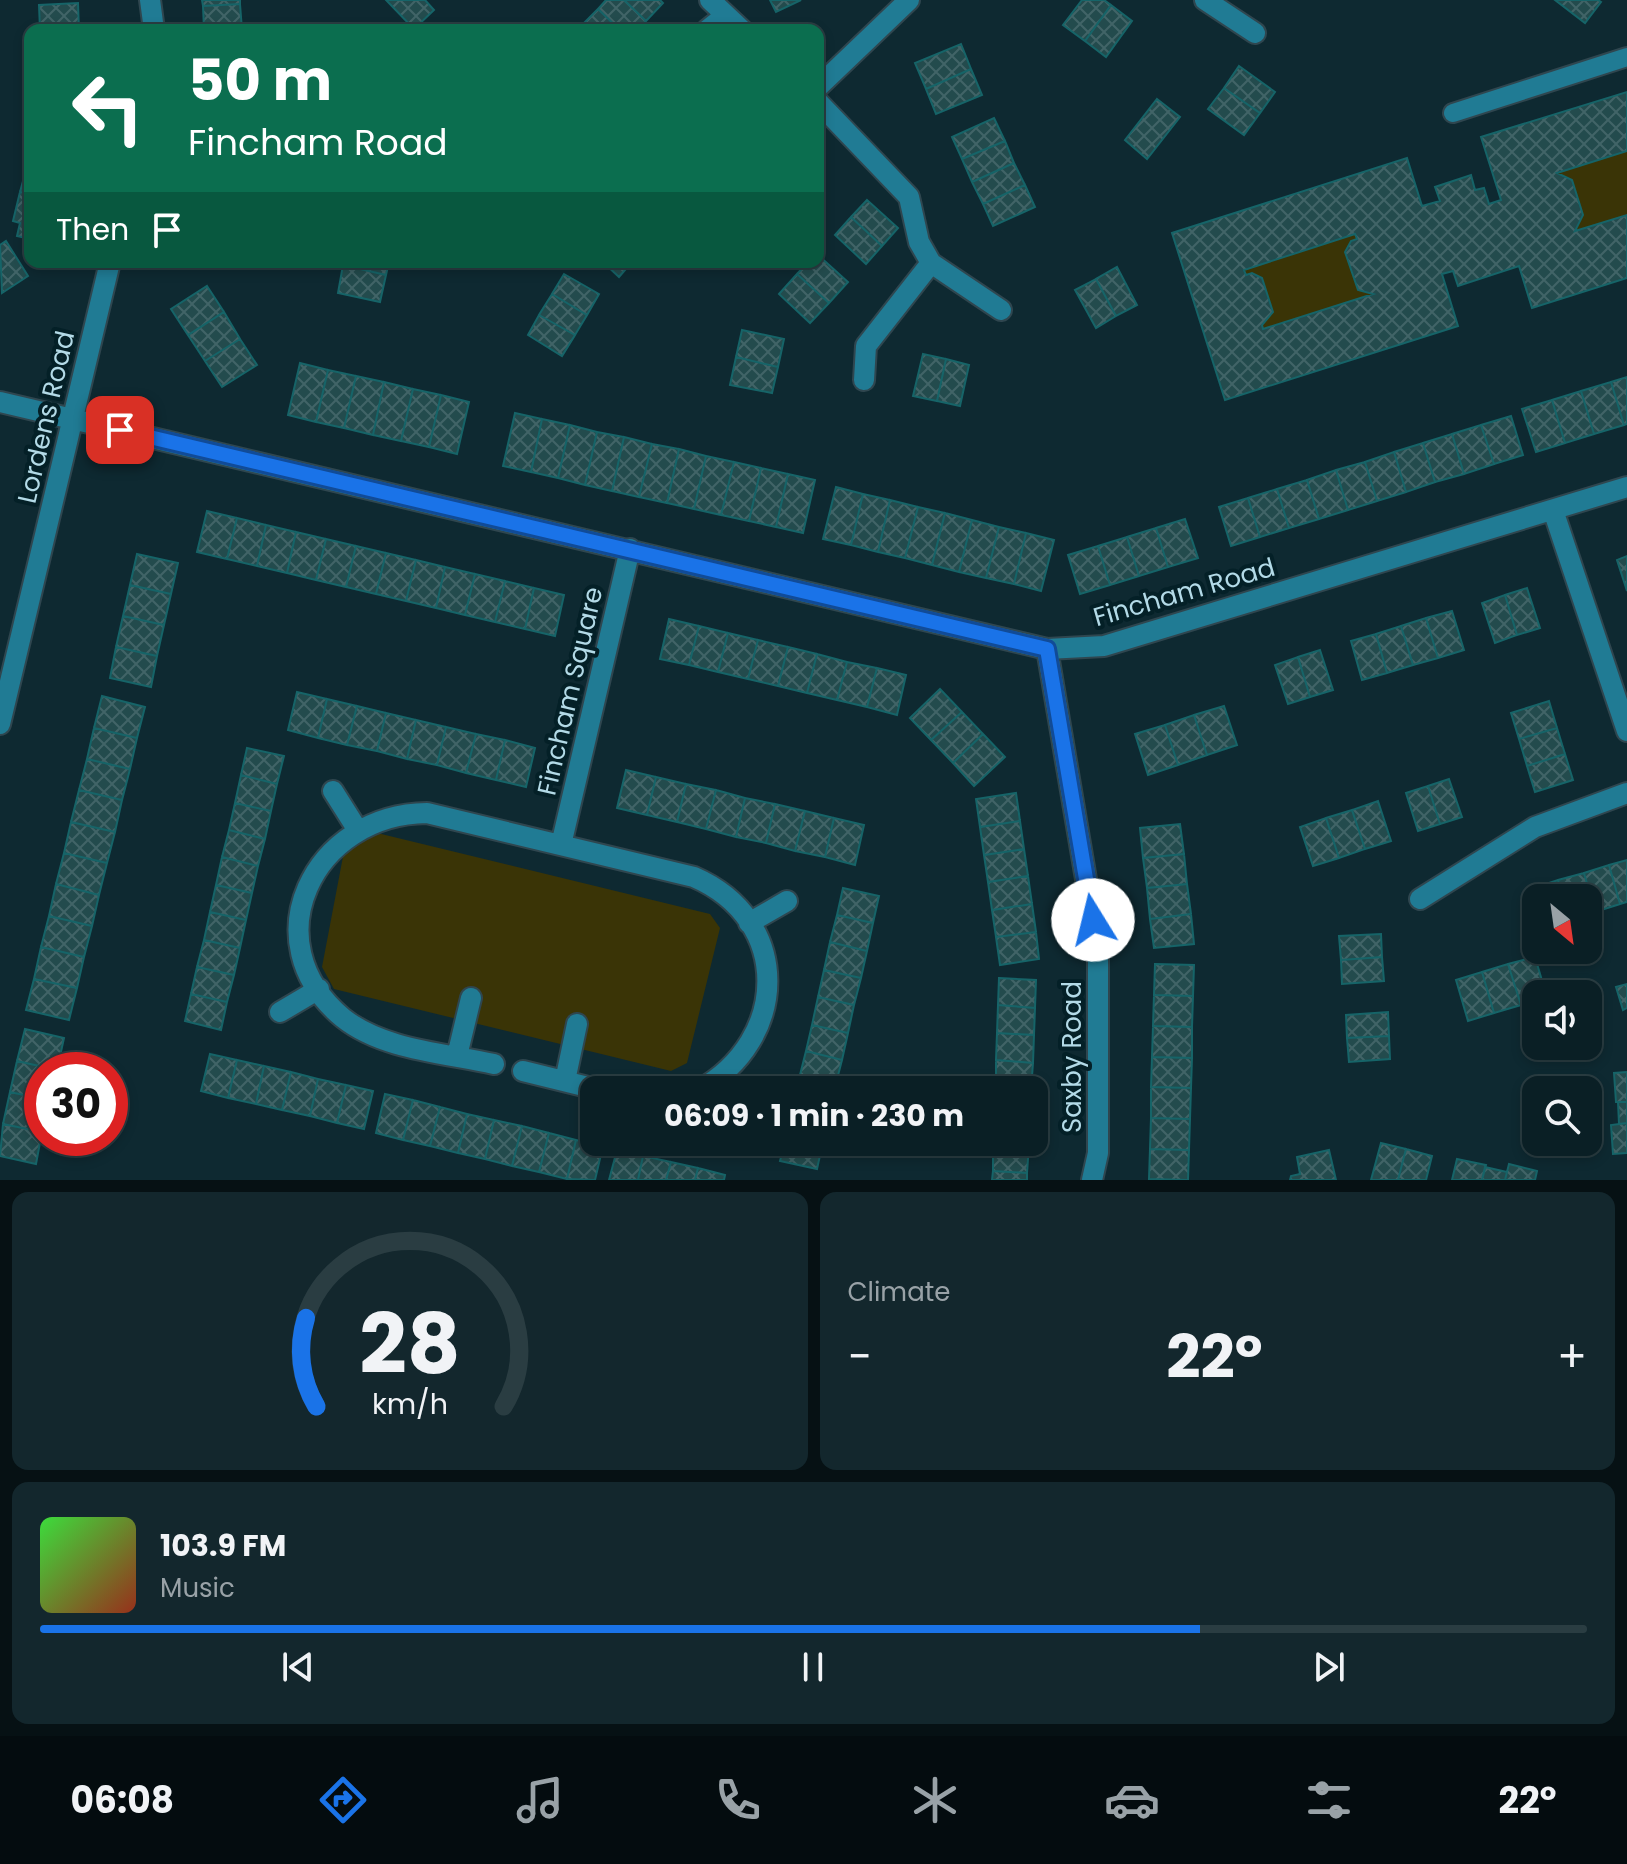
<!DOCTYPE html>
<html lang="en">
<head>
<meta charset="utf-8">
<style>
	body { margin:0; font-family:Poppins,sans-serif; background:#13272d; color:#f1f3f6; height:100vh; display:flex; flex-direction:column; font-size:30px; white-space:nowrap }
	* { box-sizing:border-box; margin:0 }
	p { font-size:26px; color:#99a2a7 }
	.icon { flex:none; width:44px; height:44px; fill:none; stroke:currentColor; stroke-width:2; stroke-linecap:round; stroke-linejoin:round }
	.map { position:relative; height:1180px; overflow:hidden }
	.drawer { display:flex; flex-direction:column; gap:12px; padding:12px; background:#061114; flex:1 }
	.drawer>* { flex:none }
	.guide { position:absolute; left:24px; top:24px; width:800px; height:244px; border-radius:16px; box-shadow:0 4px 12px #0003,0 0 0 2px #2a3d42; background:#0b6e4f; color:#fff; overflow:hidden }
	.needle { width:52px; rotate:151deg }
	.controls { position:absolute; left:1522px; top:884px; display:grid; gap:16px }
	.controls a { display:grid; place-items:center; width:80px; height:80px; border-radius:16px; background:#0a1f25; box-shadow:0 4px 12px #0003,0 0 0 2px #2a3d42; font-size:40px }
	.speed { position:absolute; left:24px; top:1052px; display:flex; gap:16px; font-size:40px; font-weight:700; text-align:center }
	.speed>* { display:grid; place-content:center; width:104px; height:104px; border-radius:50%; background:#0a1f25; box-shadow:0 4px 12px #0003,0 0 0 2px #2a3d42; line-height:1 }
	.speed .limit { border:12px solid #d22; background:#fff; color:#111 }
	.pin { position:absolute; display:grid; place-items:center; width:68px; height:68px; color:#fff; margin:-34px; border-radius:16px; box-shadow:0 4px 12px #0006 }
	.me { position:absolute; width:88px; margin:-44px; rotate:351deg; stroke-linejoin:round; filter:drop-shadow(0 0 6px #0008) }
	.turn { display:flex; align-items:center; gap:28px; height:168px; padding:0 32px; font-size:36px }
	.turn .icon { width:104px; height:104px; stroke-width:2.5 }
	.turn b { display:block; font-size:56px; line-height:68px }
	.then { display:flex; align-items:center; height:76px; padding:0 32px; background:#0003; gap:16px; font-size:30px }
	.big { font-size:60px; font-weight:700; line-height:1.1 }
	.drawer .widget { flex:1; display:flex; flex-direction:column; justify-content:center; gap:12px; min-width:0; padding:0 28px; border-radius:16px; background:#13272d }
	.drawer .dial { align-items:center; gap:0 }
	.dial svg { height:208px; overflow:visible; fill:none; stroke:#2a3d42; stroke-width:7; stroke-linecap:round; text-anchor:middle }
	.dial text { fill:#f1f3f6; stroke:none }
	.song { display:flex; align-items:center; gap:24px }
	.cover { width:96px; height:96px; border-radius:12px; background:linear-gradient(135deg,hsl(120 70% 55%),hsl(10 70% 35%)) }
	.played { height:8px; border-radius:4px; background:linear-gradient(90deg,#1a73e8 75%,#2a3d42 75%) }
	.keys { display:flex; justify-content:space-around; direction:ltr }
	.heat { display:flex; justify-content:space-between; align-items:center; font-size:44px; direction:ltr }
	.drawer .tiles { flex:1; display:grid; gap:12px; grid-template-columns:1fr 1fr }
	.widget:last-child { grid-column:span 2 }
	.trip { position:absolute; left:580px; top:1076px; width:468px; height:80px; border-radius:16px; background:#0a1f25; box-shadow:0 4px 12px #0003,0 0 0 2px #2a3d42; font-weight:700; line-height:80px; text-align:center }
	.dock { display:flex; height:128px; justify-content:space-around; align-items:center; background:#040c0f; color:#99a2a7 }
	.dock .icon { width:56px; height:56px }
	.dock .selected { color:#1a73e8 }
	.dock b { font-size:36px; color:#f1f3f6 }
	.map>svg:first-child { display:block }
	.green { fill:#3a3406 }
	.building { fill:url(#building-cross-hatch); stroke:#166468; stroke-width:2; fill-rule:evenodd }
	.lines { fill:none; stroke-linecap:round; stroke-linejoin:round }
	.service-casing { stroke:#2f464f; stroke-width:22 }
	.minor-casing { stroke:#2f464f; stroke-width:24 }
	.service { stroke:#207b94; stroke-width:18 }
	.minor { stroke:#207b94; stroke-width:20 }
	.route-casing { stroke:#114b97; stroke-width:20 }
	.route { stroke:#1a73e8; stroke-width:14 }
	.labels { text-anchor:middle; stroke-width:8; stroke-linejoin:round; paint-order:stroke }
	.street-label { font-size:26px; fill:#b3dae7; stroke:#042027 }
</style>
</head>
<body>
<div class="map">
<svg width="1627" height="1180" viewBox="0 0 1627 1180">
	<defs>
		<pattern id="building-cross-hatch" width="8" height="8" patternUnits="userSpaceOnUse" patternTransform="scale(2)"><rect width="8" height="8" fill="#234b4d"/><path d="M0 0l8 8M0 8l8-8" fill="none" stroke="#416467"/></pattern>
	</defs>
	<rect width="100%" height="100%" fill="#0e2931"/>
	<path class="green" d="M1627,151v64l-52,16 8,-16 -11,-35 -15,-7z
		M1355,234l2,5 -6,2 -6,11 13,38 15,4 -110,35 -1,-4 11,-13 -11,-34 -10,-5 -6,2 -2,-5z
		M373,832l337,82 10,14 -33,135 -16,8 -337,-82 -12,-22 23,-121z"/>
	<path class="building" d="M202,0h38v4l-37,2z
		M386,0h39l9,10 -20,19z
		M606,0h18l22,21 -9,9h-17l-22,-21z
		M624,0h36l3,3 -17,18z
		M770,0h31l-25,12z
		M1082,0h22l7,5 -26,36 -22,-16z
		M1555,0h43l3,2 -16,21z
		M78,3l1,27h-39l-1,-25z
		M240,4l2,26h-38l-1,-24z
		M1111,5l21,16 -26,36 -21,-16z
		M598,9l22,21h-35l-4,-4z
		M961,44l10,25 -45,20 -11,-26z
		M1239,66l36,26 -15,21 -36,-25z
		M971,69l11,26 -46,19 -10,-25z
		M1224,88l36,25 -16,22 -36,-26z
		M1627,92v59l-70,22 15,7 11,35 -8,16 52,-16v63l-95,30 -13,-42 -61,20 -5,-15 -11,3 16,52 -233,74 -53,-167 235,-75 15,48 18,-5 -5,-14 36,-12 4,15 9,-2 5,16 12,-4 -20,-63zM1355,234l2,5 -6,2 -6,11 13,38 15,4 -110,35 -1,-4 11,-13 -11,-34 -10,-5 -6,2 -2,-5z
		M1157,99l23,18 -33,42 -22,-19z
		M994,118l11,23 -43,18 -10,-22z
		M1005,141l9,22 -42,19 -10,-23z
		M28,163h2v31l-10,-2z
		M1014,163l11,22 -42,19 -11,-22z
		M1025,185l10,22 -42,19 -10,-22z
		M20,192l10,2v45l-13,-3 3,-13 -7,-2z
		M867,200l31,28 -16,18 -31,-29z
		M851,217l31,29 -16,18 -31,-29z
		M6,241l22,35 -26,17 -2,-48z
		M818,255l30,27 -19,21 -32,-29 11,-12h10z
		M344,262h45l-3,13 -43,-10z
		M603,262h29l-13,15z
		M343,265l43,10 -6,27 -42,-9z
		M1117,267l20,38 -21,11 -20,-37z
		M564,274l35,20 -12,21 -35,-21z
		M797,274l32,29 -19,20 -31,-29z
		M1096,279l20,37 -20,12 -21,-38z
		M207,286l17,26 -36,23 -17,-26z
		M552,294l35,21 -12,20 -36,-20z
		M224,312l16,27 -35,22 -17,-26z
		M539,315l36,20 -13,21 -34,-21z
		M742,330l42,9 -6,28 -42,-10z
		M240,339l17,26 -35,22 -17,-26z
		M923,354l23,5 -9,42 -24,-5z
		M736,357l42,10 -6,26 -42,-8z
		M946,359l23,6 -9,41 -23,-5z
		M300,363l28,7 -12,52 -28,-7z
		M328,370l28,6 -12,52 -28,-6z
		M356,376l28,6 -11,53 -29,-7z
		M1627,377v47l-3,1 -13,-43z
		M384,382l29,7 -12,52 -28,-6z
		M1611,382l13,43 -30,9 -13,-43z
		M413,389l28,6 -12,52 -28,-6z
		M1581,391l13,43 -29,9 -13,-43z
		M441,395l28,7 -12,52 -28,-7z
		M1552,400l13,43 -29,9 -14,-43z
		M515,413l27,6 -11,53 -28,-6z
		M1511,416l12,39 -29,9 -13,-39z
		M542,419l28,6 -12,53 -27,-6z
		M570,425l27,7 -12,53 -27,-7z
		M1481,425l13,39 -30,10 -12,-40z
		M597,432l27,5 -12,54 -27,-6z
		M1452,434l12,40 -29,8 -12,-39z
		M624,437l28,7 -13,53 -27,-6z
		M1423,443l12,39 -29,10 -12,-40z
		M652,444l27,5 -12,54 -28,-6z
		M679,449l27,7 -12,53 -27,-6z
		M1394,452l12,40 -29,9 -12,-39z
		M706,456l28,6 -13,53 -27,-6z
		M734,462l27,6 -12,53 -28,-6z
		M1365,462l12,39 -29,9 -12,-40z
		M761,468l27,6 -12,53 -27,-6z
		M1336,470l12,40 -29,9 -12,-39z
		M788,474l27,6 -12,53 -27,-6z
		M1307,480l12,39 -30,9 -12,-39z
		M836,487l27,7 -12,51 -28,-6z
		M1277,489l12,39 -29,9 -12,-39z
		M863,494l27,6 -12,52 -27,-7z
		M1248,498l12,39 -29,9 -12,-39z
		M890,500l28,7 -13,51 -27,-6z
		M918,507l27,6 -13,52 -27,-7z
		M207,511l30,7 -10,41 -30,-7z
		M945,513l27,7 -13,52 -27,-7z
		M237,518l29,7 -9,41 -30,-7z
		M1185,519l13,39 -30,9 -12,-39z
		M972,520l27,7 -13,51 -27,-6z
		M266,525l30,7 -9,41 -30,-7z
		M999,527l27,6 -12,51 -28,-6z
		M1156,528l12,39 -29,9 -12,-39z
		M296,532l30,7 -10,41 -29,-7z
		M1026,533l28,7 -13,51 -27,-7z
		M1127,537l12,39 -29,9 -12,-39z
		M326,539l30,7 -10,41 -30,-7z
		M356,546l30,7 -10,41 -30,-7z
		M1098,546l12,39 -30,9 -12,-39z
		M386,553l30,7 -10,41 -30,-7z
		M137,554l41,9 -7,31 -41,-9z
		M1627,556v35l-10,-31z
		M416,560l29,7 -9,41 -30,-7z
		M445,567l30,7 -10,41 -29,-7z
		M475,574l30,7 -10,41 -30,-7z
		M505,581l29,7 -9,41 -30,-7z
		M130,585l41,9 -7,31 -41,-9z
		M534,588l30,7 -9,41 -30,-7z
		M1527,588l13,40 -23,7 -12,-40z
		M1505,595l12,40 -22,8 -13,-40z
		M1452,611l12,39 -26,8 -12,-40z
		M123,616l41,9 -7,31 -41,-9z
		M1426,618l12,40 -25,7 -12,-39z
		M669,619l30,7 -10,39 -29,-6z
		M699,626l29,7 -10,39 -29,-7z
		M1401,626l12,39 -26,8 -11,-39z
		M728,633l30,7 -10,39 -30,-7z
		M1376,634l11,39 -25,7 -11,-39z
		M758,640l30,7 -10,39 -30,-7z
		M116,647l41,9 -6,31 -41,-9z
		M788,647l29,7 -10,39 -29,-7z
		M1320,650l13,40 -23,7 -12,-40z
		M817,654l30,8 -10,38 -30,-7z
		M1298,657l12,40 -22,7 -13,-39z
		M847,662l30,6 -10,39 -30,-7z
		M877,668l29,7 -9,40 -30,-8z
		M940,689l22,23 -31,28 -21,-22z
		M297,692l30,7 -9,39 -30,-8z
		M102,696l43,11 -8,31 -43,-10z
		M327,699l30,7 -10,39 -29,-7z
		M1549,701l8,27 -38,11 -8,-26z
		M357,706l29,7 -9,38 -30,-6z
		M1224,706l13,39 -30,10 -13,-40z
		M962,712l21,22 -30,29 -22,-23z
		M386,713l30,7 -9,39 -30,-8z
		M1194,715l13,40 -29,10 -13,-40z
		M416,720l30,7 -9,38 -30,-6z
		M1165,725l13,40 -30,10 -13,-41z
		M446,727l30,7 -10,39 -29,-8z
		M94,728l43,10 -7,31 -43,-10z
		M1557,728l8,26 -38,12 -8,-27z
		M476,734l29,6 -9,40 -30,-7z
		M983,734l22,23 -31,29 -21,-23z
		M505,740l30,8 -9,39 -30,-7z
		M247,748l37,8 -7,28 -36,-9z
		M1565,754l8,26 -38,12 -8,-26z
		M87,759l43,10 -8,31 -43,-10z
		M626,770l30,7 -9,38 -30,-7z
		M241,775l36,9 -6,27 -36,-8z
		M656,777l30,7 -9,38 -30,-7z
		M1449,779l13,38 -22,7 -12,-38z
		M686,784l30,6 -10,39 -29,-7z
		M1428,786l12,38 -22,7 -12,-38z
		M79,790l43,10 -7,32 -44,-10z
		M716,790l29,8 -9,39 -30,-8z
		M1016,793l4,28 -40,6 -4,-28z
		M745,798l30,6 -9,39 -30,-6z
		M1378,801l13,40 -26,8 -13,-39z
		M235,803l36,8 -6,28 -36,-9z
		M775,804l30,7 -10,40 -29,-8z
		M1352,810l13,39 -26,9 -13,-40z
		M805,811l29,7 -9,39 -30,-6z
		M834,818l30,7 -9,40 -30,-8z
		M1326,818l13,40 -26,8 -13,-39z
		M1020,821l4,28 -40,6 -4,-28z
		M71,822l44,10 -8,31 -43,-10z
		M1180,824l4,30 -41,4 -3,-30z
		M229,830l36,9 -7,27 -36,-9z
		M1024,849l4,27 -40,6 -4,-27z
		M64,853l43,10 -8,32 -43,-11z
		M1184,854l3,30 -40,4 -4,-30z
		M222,857l36,9 -6,27 -36,-8z
		M1627,860v42l-7,2 -11,-39z
		M1609,865l11,39 -25,8 -11,-39z
		M1584,873l11,39 -7,2v-16h-24l-6,-18z
		M1028,876l4,28 -40,6 -4,-28z
		M1558,880l6,18h-27l-3,-10z
		M56,884l43,11 -7,31 -43,-10z
		M1187,884l4,30 -41,5 -3,-31z
		M216,885l36,8 -6,27 -36,-8z
		M843,888l36,8 -6,27 -36,-8z
		M1032,904l4,28 -40,5 -4,-27z
		M210,912l36,8 -6,28 -36,-8z
		M1191,914l3,30 -40,4 -4,-29z
		M837,915l36,8 -6,28 -37,-9z
		M49,916l43,10 -8,31 -43,-10z
		M1036,932l3,27 -39,6 -4,-28z
		M1381,934l1,23 -41,3 -2,-24z
		M204,940l36,8 -6,27 -37,-8z
		M830,942l37,9 -6,27 -37,-8z
		M41,947l43,10 -7,31 -43,-9z
		M1382,957l2,24 -42,3 -1,-24z
		M1535,957l11,37h-10v7l-15,4 -13,-41z
		M1155,964l39,1 -1,31 -39,-1z
		M1508,964l13,41 -27,8 -12,-41z
		M197,967l37,8 -7,27 -36,-8z
		M824,970l37,8 -7,27 -36,-8z
		M1482,972l12,41 -26,8 -12,-41z
		M999,978l37,2 -1,28 -37,-3z
		M34,979l43,9 -8,32 -43,-10z
		M1627,984v24l-4,2 -7,-23z
		M191,994l36,8 -6,28 -36,-9z
		M1154,995l39,1 -1,31 -39,-1z
		M818,997l36,8 -6,28 -36,-8z
		M998,1005l37,3 -1,27 -37,-2z
		M1388,1012l1,24 -42,2 -1,-23z
		M812,1025l36,8 -6,27 -36,-9z
		M1153,1026l39,1v31l-40,-1z
		M25,1029l39,9 -7,32 -40,-9z
		M997,1033l37,2 -1,28 -37,-3z
		M1389,1036l1,23 -41,3 -2,-24z
		M806,1051l36,9 -7,27 -36,-8z
		M210,1054l27,6 -9,38 -27,-7z
		M1152,1057l40,1 -1,30 -40,-1z
		M237,1060l27,6 -8,38 -28,-6z
		M996,1060l37,3 -2,27 -35,-2z
		M17,1061l40,9h-15v29l-32,-7z
		M264,1066l27,6 -9,38 -26,-6z
		M291,1072l27,7 -8,37 -28,-6z
		M1627,1072v30h-11l-2,-29z
		M318,1079l28,6 -9,38 -27,-7z
		M799,1079l36,8v3h-38z
		M346,1085l27,6 -9,38 -27,-6z
		M1151,1087l40,1 -1,31 -39,-1z
		M10,1092l32,7v33l-39,-8z
		M385,1094l28,6 -10,40 -27,-7z
		M413,1100l27,7 -10,39 -27,-6z
		M1618,1102h9v21l-8,1z
		M440,1107l27,7 -9,39 -28,-7z
		M467,1114l27,6 -9,39 -27,-6z
		M1151,1118l39,1 -1,31 -39,-1z
		M494,1120l28,6 -10,40 -27,-7z
		M1627,1123v30l-14,1 -2,-29z
		M3,1124l39,8 -6,32 -36,-8z
		M522,1126l27,7 -10,39 -27,-6z
		M549,1133l27,7 -9,39 -28,-7z
		M576,1140l27,6 -8,34 -28,-1z
		M785,1142h38l-6,27 -37,-8z
		M993,1143l36,2 -2,28 -34,-2z
		M1381,1143l25,6 -8,31h-27z
		M1150,1149l39,1 -1,30 -39,-1z
		M1406,1149l26,7 -6,24h-28z
		M617,1150l26,6 -5,24h-29z
		M1329,1150l7,30h-46l1,-4 9,-2 -3,-17z
		M643,1156l28,6 -5,18h-28z
		M1457,1159l29,6 -4,15h-30z
		M671,1162l27,6 -3,12h-29z
		M1509,1164l28,7 -2,9h-30z
		M1485,1167l22,5 -2,8h-23z
		M698,1168l27,7 -1,5h-29z
		M993,1171l34,2v7h-35z"/>
	<g class="lines">
		<g class="service-casing">
			<path id="service" d="M1453,113l174,-56"/>
		</g>
		<g class="minor-casing">
			<path id="minor" d="M150,0l4,30
				M710,0l32,30
				M1205,0l50,33
				M707,30l19,-15
				M818,87l91,-87
				M818,102l91,95 10,45 12,21 70,47
				M864,380l2,-34 65,-83
				M0,402l1047,247 57,-3 523,-159
				M1553,510l74,221
				M1047,649l51,301v203l-6,27
				M0,724l110,-462
				M333,791l24,38
				M561,845l69,-296
				M1420,899l115,-72 92,-34
				M749,923l38,-22
				M280,1012l39,-23
				M457,1056l14,-58
				M494,1064c-49,-11 -111,-14 -151,-46 -92,-76 -30,-204 84,-205l267,64c99,43 95,163 5,213
				M523,1071l77,19
				M565,1081l12,-57"/>
		</g>
		<use href="#service" class="service"/>
		<use href="#minor" class="minor"/>
	</g>
	<g class="lines">
		<g class="route-casing">
			<path id="route" d="M120,430l927,219 46,271"/>
		</g>
		<use href="#route" class="route"/>
	</g>
	<g class="labels">
		<g class="street-label">
			<text transform="translate(46 417) rotate(-77)" y="9">Lordens Road</text>
			<text transform="translate(1184 592) rotate(-16)" y="9">Fincham Road</text>
			<text transform="translate(570 691) rotate(-77)" y="9">Fincham Square</text>
			<text transform="translate(1072 1057) rotate(-90)" y="9">Saxby Road</text>
		</g>
	</g>
</svg>
<div class="controls">
<a><svg class="needle" viewBox="-14 -14 28 28"><path d="M0-13l5 13h-10z" fill="#e53935"/><path d="M0 13l5-13h-10z" fill="#99a2a7"/></svg></a>
<a><svg class="icon" aria-label="sound" viewBox="0 0 24 24"><path d="M4 9h4l5-4v14l-5-4H4zM17 9q2 3 0 6"/></svg></a>
<a><svg class="icon" aria-label="search" viewBox="0 0 24 24"><circle cx="10" cy="10" r="6"/><path d="M15 15l6 6"/></svg></a>
</div>
<div class="speed"><div class="limit">30</div></div>
<div class="pin" style="left:120px;top:430px;background:#d93025"><svg class="icon" aria-label="arrive" viewBox="0 0 24 24"><path d="M6 21V4h12l-3 4 3 4H6"/></svg></div>
<svg class="me" style="left:1093px;top:920px" viewBox="-20 -20 40 40"><circle r="19" fill="#fff"/><path d="M0-13L10 11 0 6-10 11z" fill="#1a73e8"/></svg>
<div class="trip">06:09 · 1 min · 230 m</div>
<div class="guide">
<div class="turn"><svg class="icon" aria-label="left" viewBox="0 0 24 24"><path d="M17 20v-9H6M10 6l-5 5 5 5"/></svg><div><b>50 m</b>Fincham Road</div></div>
<div class="then">Then<svg class="icon" aria-label="arrive" viewBox="0 0 24 24"><path d="M6 21V4h12l-3 4 3 4H6"/></svg></div>
</div>
</div>
<section class="drawer">
<div class="tiles">
<div class="widget dial"><svg viewBox="0 0 100 80">
<path d="M14 69A42 42 0 1 1 86 69"/>
<path d="M14 69A42 42 0 0 1 10 35" stroke="#1a73e8"/>
<text x="50" y="56" font-size="32" font-weight="700">28</text>
<text x="50" y="72" font-size="11">km/h</text>
</svg></div>
<div class="widget"><p>Climate</p>
<div class="heat"><a>−</a><b class="big">22°</b><a>+</a></div>
</div>
<div class="widget">
<div class="song"><i class="cover"></i><div><b>103.9 FM</b><p>Music</p></div></div>
<div class="played"></div>
<div class="keys"><svg class="icon" aria-label="previous" viewBox="0 0 24 24"><path d="M18 5L8 12l10 7zM5 5v14"/></svg><svg class="icon" aria-label="pause" viewBox="0 0 24 24"><path d="M8 5v14M16 5v14"/></svg><svg class="icon" aria-label="next" viewBox="0 0 24 24"><path d="M6 5l10 7-10 7zM19 5v14"/></svg></div>
</div>
</div>
</section>
<nav class="dock">
<b>06:08</b>
<svg class="icon selected" aria-label="directions" viewBox="0 0 24 24"><path d="M12 3l9 9-9 9-9-9zM9 14v-3h6M13 9l2 2-2 2"/></svg>
<svg class="icon" aria-label="music" viewBox="0 0 24 24"><path d="M9 18V5l10-2v13"/><circle cx="6" cy="18" r="3"/><circle cx="16" cy="16" r="3"/></svg>
<svg class="icon" aria-label="phone" viewBox="0 0 24 24"><path d="M5 4h4l2 5-3 2q2 4 5 5l2-3 5 2v4C11 20 4 13 5 4z"/></svg>
<svg class="icon" aria-label="climate" viewBox="0 0 24 24"><path d="M12 3v18M4 7l16 10M4 17L20 7"/></svg>
<svg class="icon" aria-label="car" viewBox="0 0 24 24"><path d="M5 17H2v-5l4-1 3-4h7l3 4 3 1v5h-3M9 17h6M6 11h13"/><circle cx="7" cy="17" r="2"/><circle cx="17" cy="17" r="2"/></svg>
<svg class="icon" aria-label="filters" viewBox="0 0 24 24"><path d="M4 7h16M4 17h16"/><circle cx="9" cy="7" r="2"/><circle cx="15" cy="17" r="2"/></svg>
<b>22°</b>
</nav>
</body>
</html>
